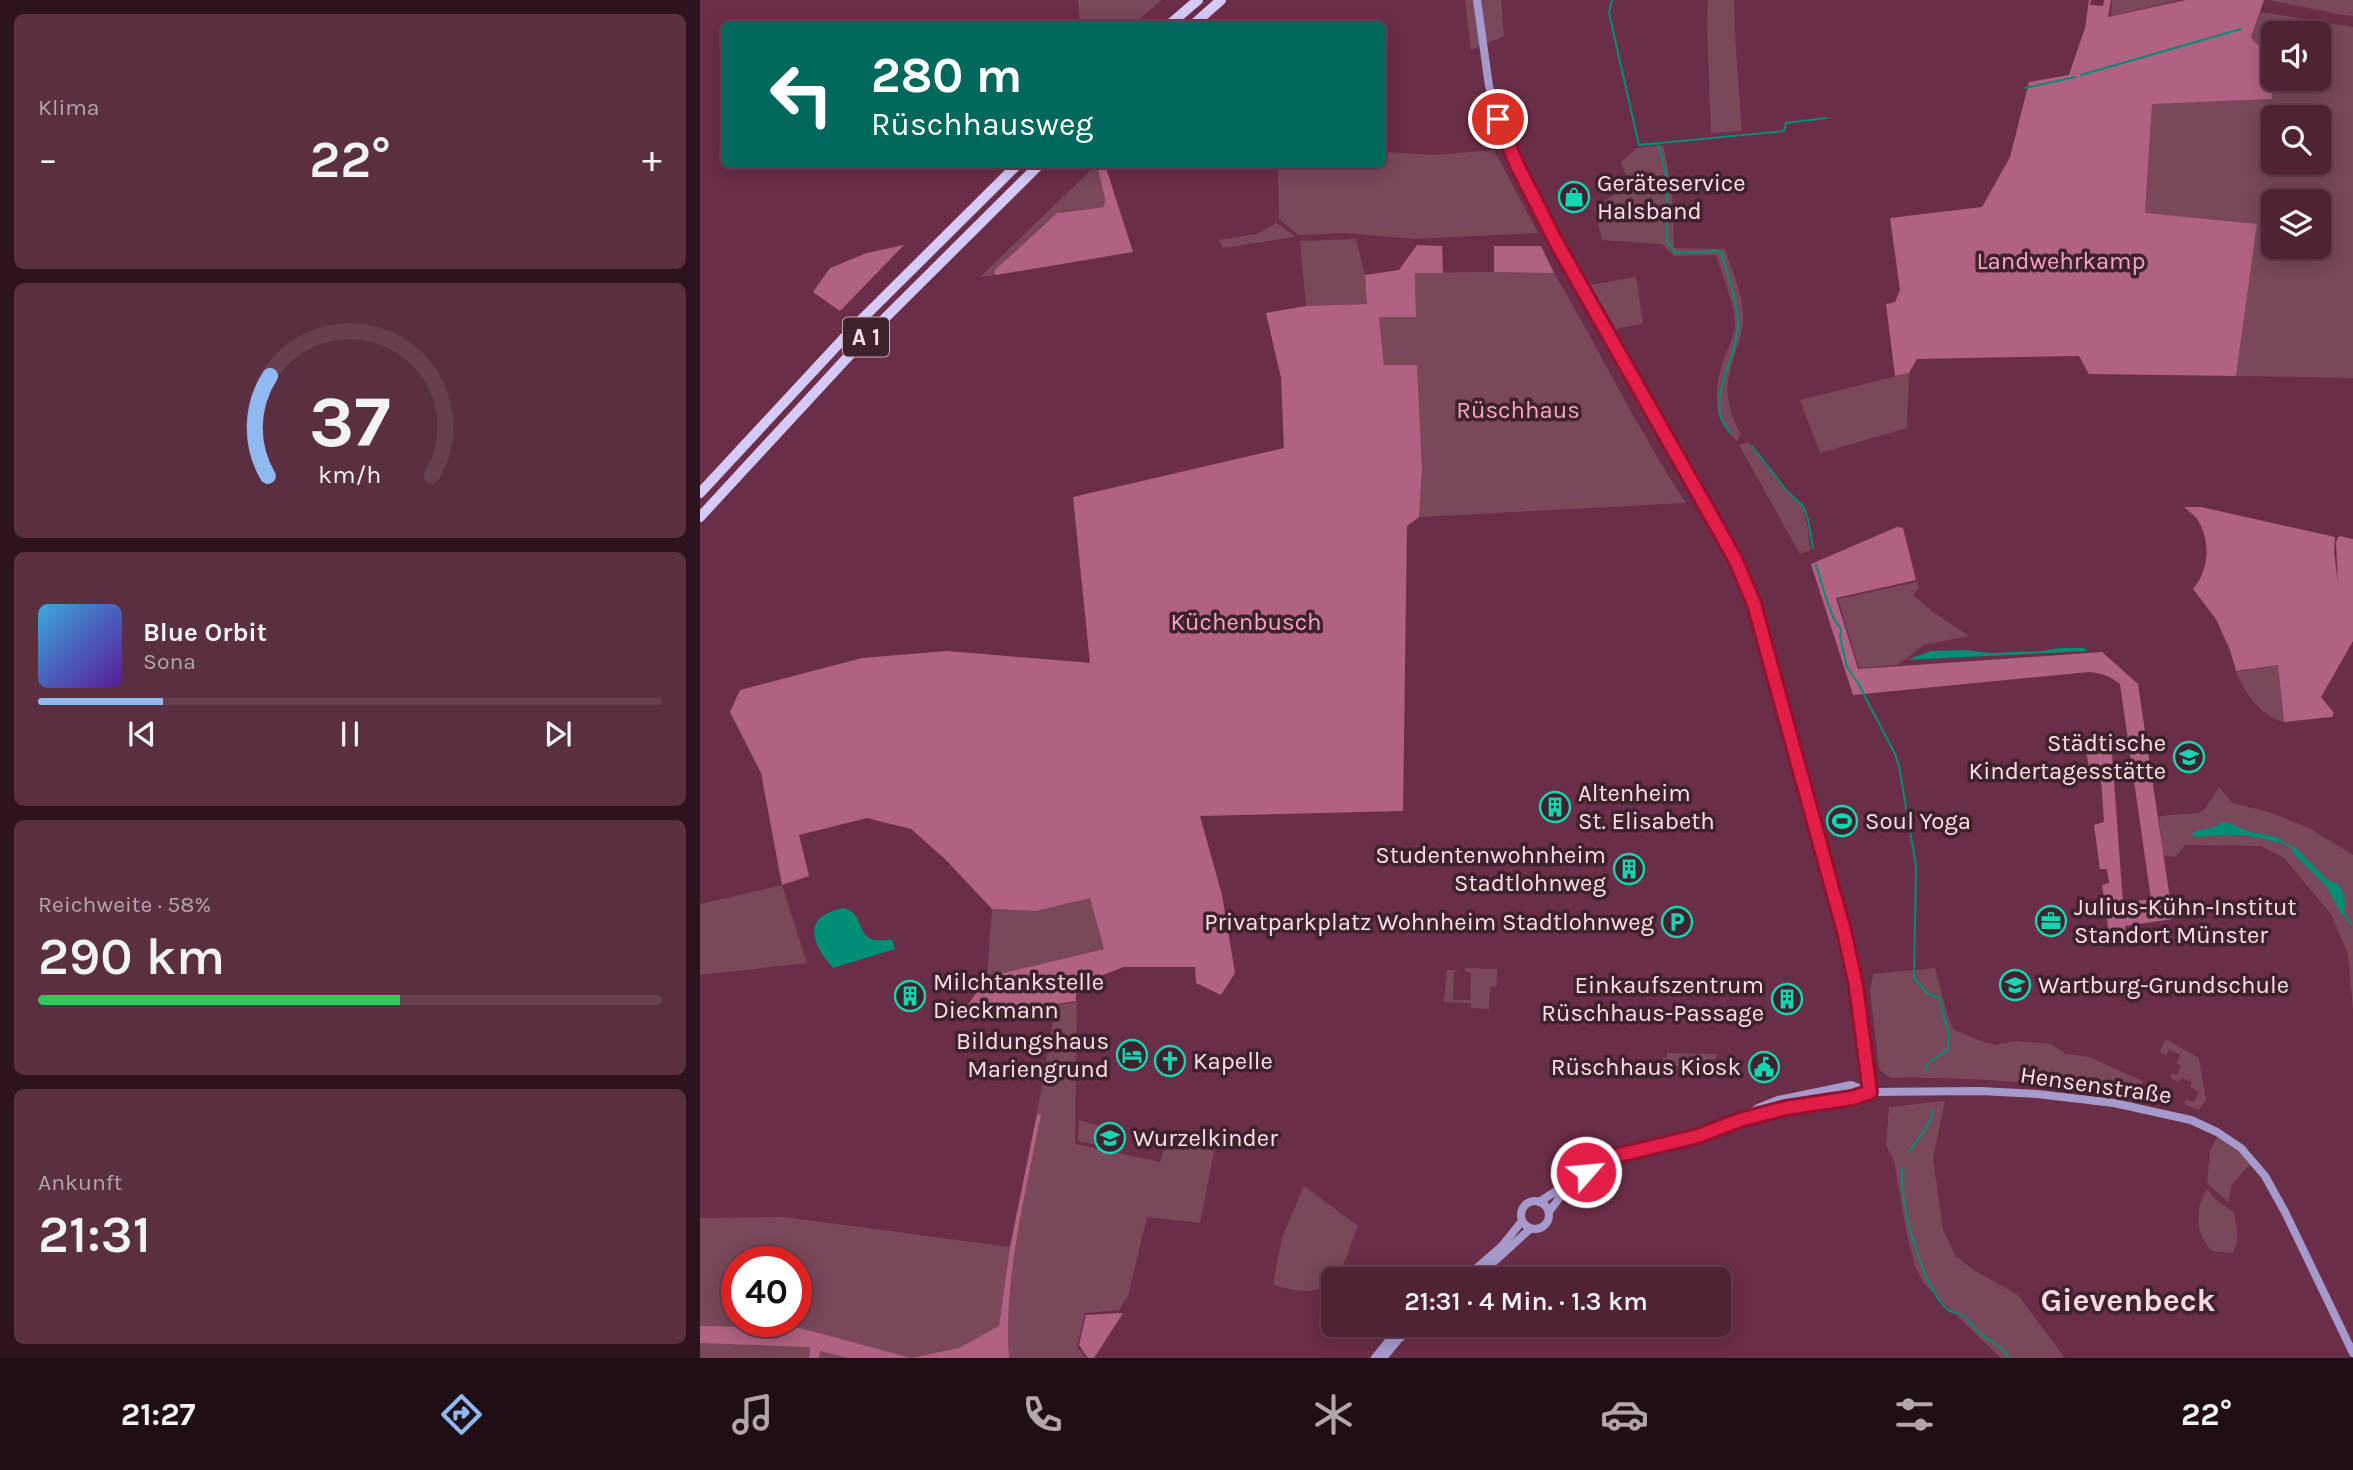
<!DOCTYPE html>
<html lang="de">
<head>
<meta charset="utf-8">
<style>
	body { margin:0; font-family:Karla,sans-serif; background:#5a2f42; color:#f1f3f6; height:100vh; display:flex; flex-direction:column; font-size:26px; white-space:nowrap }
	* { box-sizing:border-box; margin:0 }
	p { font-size:23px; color:#b4a4ad }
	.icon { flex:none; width:38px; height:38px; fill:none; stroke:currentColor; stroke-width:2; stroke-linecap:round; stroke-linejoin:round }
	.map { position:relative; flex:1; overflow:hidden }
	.panel { display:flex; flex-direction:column; gap:14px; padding:14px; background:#2c131e; width:700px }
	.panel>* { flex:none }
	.guide { position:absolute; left:21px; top:21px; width:665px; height:147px; border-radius:10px; box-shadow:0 4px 18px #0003,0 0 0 2px #673f51; background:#00695c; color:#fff; overflow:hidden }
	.tools { position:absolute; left:1561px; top:21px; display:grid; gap:14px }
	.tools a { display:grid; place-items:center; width:70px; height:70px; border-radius:10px; background:#502236; box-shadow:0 4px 18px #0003,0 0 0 2px #673f51; font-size:35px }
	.speed { position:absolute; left:21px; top:1246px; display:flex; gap:14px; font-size:35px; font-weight:700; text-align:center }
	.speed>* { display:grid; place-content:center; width:91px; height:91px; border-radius:50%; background:#502236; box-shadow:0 4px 18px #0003,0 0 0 2px #673f51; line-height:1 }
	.speed .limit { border:10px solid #d22; background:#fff; color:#111 }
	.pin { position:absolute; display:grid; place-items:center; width:60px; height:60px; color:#fff; margin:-30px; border:4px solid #fff; border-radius:50%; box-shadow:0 2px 7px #0007 }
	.me { position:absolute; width:77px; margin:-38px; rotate:63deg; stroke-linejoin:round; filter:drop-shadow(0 0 5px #0008) }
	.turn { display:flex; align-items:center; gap:24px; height:147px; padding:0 35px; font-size:32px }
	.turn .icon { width:91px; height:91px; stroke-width:2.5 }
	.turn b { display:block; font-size:49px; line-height:60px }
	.big { font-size:52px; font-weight:600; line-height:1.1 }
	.panel .widget { flex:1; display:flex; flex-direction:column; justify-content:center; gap:10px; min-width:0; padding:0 24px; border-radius:10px; background:#5a2f42 }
	.panel .dial { align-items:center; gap:0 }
	.dial svg { height:182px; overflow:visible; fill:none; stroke:#673f51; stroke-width:7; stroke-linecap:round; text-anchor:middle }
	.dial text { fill:#f1f3f6; stroke:none }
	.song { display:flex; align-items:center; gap:21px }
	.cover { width:84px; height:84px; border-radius:10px; background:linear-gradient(135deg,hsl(200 70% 55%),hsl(270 70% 35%)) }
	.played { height:7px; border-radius:4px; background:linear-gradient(90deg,#90b9f0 20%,#673f51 20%) }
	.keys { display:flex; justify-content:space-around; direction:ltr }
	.heat { display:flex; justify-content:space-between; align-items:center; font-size:38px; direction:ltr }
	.charge { height:10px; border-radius:5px; background:linear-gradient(90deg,#34c759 58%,#673f51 0) }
	.trip { position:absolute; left:621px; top:1267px; width:410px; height:70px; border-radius:10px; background:#502236; box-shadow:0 4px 18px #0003,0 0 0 2px #673f51; font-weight:600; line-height:70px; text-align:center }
	.dock { display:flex; height:112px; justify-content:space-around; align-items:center; background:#200e16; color:#b4a4ad }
	.dock .icon { width:49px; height:49px }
	.dock .on { color:#90b9f0 }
	.dock b { font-size:32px; color:#f1f3f6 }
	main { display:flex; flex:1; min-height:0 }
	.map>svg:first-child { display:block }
	.green { fill:#7a475b; fill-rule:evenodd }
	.forest { fill:#b16282 }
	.water { fill:#008e76 }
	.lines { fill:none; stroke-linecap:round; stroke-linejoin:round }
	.stream { stroke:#008e76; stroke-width:2 }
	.secondary { stroke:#a699cc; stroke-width:8 }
	.highway { stroke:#d5caf9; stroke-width:10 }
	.route-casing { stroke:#92132f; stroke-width:18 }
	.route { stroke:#e11d48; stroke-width:12 }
	.labels { text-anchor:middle; stroke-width:7; stroke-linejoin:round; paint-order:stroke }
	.shield { fill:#3e222d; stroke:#c5a7b1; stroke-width:2 }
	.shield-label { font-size:23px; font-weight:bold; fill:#ffe0ea }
	.poi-label { font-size:24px; fill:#ffe0ea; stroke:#3e222d; text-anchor:start }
	.park-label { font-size:24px; fill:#faa3c4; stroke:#3e222d }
	.street-label { font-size:24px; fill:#ffe0ea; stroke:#3e222d }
	.district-label { font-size:32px; font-weight:bold; fill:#f9dae4; stroke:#3e222d }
</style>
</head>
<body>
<main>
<section class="panel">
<div class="widget"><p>Klima</p>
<div class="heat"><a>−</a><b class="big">22°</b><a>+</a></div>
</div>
<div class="widget dial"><svg viewBox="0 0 100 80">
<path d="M14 69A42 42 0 1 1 86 69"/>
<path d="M14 69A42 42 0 0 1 15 25" stroke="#90b9f0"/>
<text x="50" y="56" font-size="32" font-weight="700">37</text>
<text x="50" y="72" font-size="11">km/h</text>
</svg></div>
<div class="widget">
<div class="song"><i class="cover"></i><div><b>Blue Orbit</b><p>Sona</p></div></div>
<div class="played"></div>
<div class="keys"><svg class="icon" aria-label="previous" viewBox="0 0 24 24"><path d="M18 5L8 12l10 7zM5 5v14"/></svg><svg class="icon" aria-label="pause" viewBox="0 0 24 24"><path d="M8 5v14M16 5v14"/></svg><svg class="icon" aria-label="next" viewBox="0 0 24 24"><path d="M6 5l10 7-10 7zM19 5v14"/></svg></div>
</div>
<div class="widget"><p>Reichweite · 58%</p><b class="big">290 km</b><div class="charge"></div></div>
<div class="widget"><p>Ankunft</p><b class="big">21:31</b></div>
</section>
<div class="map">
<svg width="1653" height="1358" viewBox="0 0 1653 1358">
	<rect width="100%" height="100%" fill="#6b2e48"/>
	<path class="green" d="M378,0h84l-29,24h-53z
		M765,0h36l3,36 -33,14z
		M1008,0h26l1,37 7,94 -31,2 -4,-108z
		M1412,0h68l-69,16z
		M1569,0h84v16l-11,-1z
		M1561,12l92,15v351l-117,-2 21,-152 -112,-10 7,-111 120,-4 -21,-61zM1573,33h46v46h-46zM1573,117h46v46h-46zM1573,201h46v46h-46z
		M963,145c9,37 11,64 11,103l51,1c6,20 17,43 18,64 1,14 -3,25 -7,38 -12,35 -12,51 5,84l-4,6c-28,-22 -22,-56 -12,-86 4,-9 10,-21 10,-31 1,-16 -14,-52 -19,-69l-42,1 -12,-12 -60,-4 -8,-33 36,-22 -9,-23 16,-14z
		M794,150l44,83 -124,6 -67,-6 -48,2 -20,-16 -1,-51 6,-3 98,-1 1,-12 51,3z
		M396,165h9l1,3 -8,2 7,29 -1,8 -41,4 -24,17 -42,40 -3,4 2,3 -16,2z
		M577,223l18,14 -72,11 -4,-8 37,-6z
		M656,239l9,36 3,29 -62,2 -6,-65z
		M839,271l15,2c45,76 83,156 132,230l-267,14 3,-49 -5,-102 -33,-1 -5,-48 37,-1 -1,-43z
		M936,277l7,46 -27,6 -26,-44z
		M1209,373l-2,55 -87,25 -20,-53z
		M1048,442l37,48 17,17 6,21 2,22 -10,4 -61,-109z
		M1217,582l2,6 -6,7 20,17 36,24 -46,9 -25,20 -39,3 -21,-69z
		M1578,665l6,57c-24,-6 -39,-29 -48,-50z
		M1519,787l13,16 34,8 43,17 44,27v156l-5,-57 -17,-40 -47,-56 -23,-12 -76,-1 -10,12 -12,-2 -4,-39 39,-3 7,-4z
		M82,885l25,78 -107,12v-71z
		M390,897l14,52 -117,28 5,-68 44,2z
		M765,968l32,1v17l-7,1 -1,22 -18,-1v-5l-27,-1 3,-32h11l-4,2 -1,28h17l1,-27 -6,-2z
		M1235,968l13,49 5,11 4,3 27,11 11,3 22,-4 34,3 15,10 23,3 54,24 -7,14c-82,-11 -163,-19 -246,-17l-11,-9 -9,-78 3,-17z
		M377,1002l-2,142 85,18 7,-23 47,12 -14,72 -53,-6 -19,79 -9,14 -34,3 -8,34 9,11h-77c-6,-77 17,-166 32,-242l-4,-2 19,-109z
		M1465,1039l34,19 7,42 -7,10 -15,-6 2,-4 8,2 5,-10 -9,-5 2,-5 -10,-4 -3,4 -9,-4 2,-5 5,2 4,-9 -4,-3 3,-8 -11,-5 -3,5 -6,-3z
		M967,1053l51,1 -3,5 -53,10 1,-11h4z
		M1245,1101l-12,57 10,72 12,25 17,14 46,26 47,63h-64l-63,-60 -15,-16 -8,-16 -8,-31 -13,-74 -8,-16 3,-38z
		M379,1120l29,8 -4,18 -26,-5z
		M1518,1135l33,28 -19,21 -4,18 -21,-19 3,-32z
		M604,1186l54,40c-14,34 -18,72 -64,64 -7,-2 -15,-2 -21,-6l9,-46z
		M1507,1189l9,11 18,12c2,14 7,27 -1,41l-21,-2c-16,-15 -18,-43 -5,-62z
		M84,1217l226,30 -11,79 3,32h-302v-140zM37,1262h59v59h-59z"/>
	<path class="forest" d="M1389,0h2l-1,5 13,1 1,-6h7l-3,17 78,-17h78l-13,38 19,19 2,42 -120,5 -7,109 112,11 -21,152 -147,-2 -10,-18 -162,3 -8,14 -14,3 -9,-72 9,-2 5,-12 -10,-72 92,-11 28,-50 19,-75 40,-7 16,-47z
		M406,168l27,84 -137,23 -2,-3 3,-4 60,-55 47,-6 1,-8 -7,-30z
		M204,245l-64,66 -27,-19 17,-24 37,-15z
		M717,245l25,1 1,27h-28l1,44h-37l5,48h33l5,103 -3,49 -12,9 -4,285 -203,5 22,79 13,78 -14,22 -25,-12 -1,-16h-71l-48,18v16l-117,17 28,-41 117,-28 -14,-51 -54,13 -44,-2 -47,-50 -34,-30 -44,-11 -68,17 10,41 -27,9 -21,-112 -31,-61 10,-22 122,-32 85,-7 143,12 -17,-166 211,-49 -3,-70 -15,-65 40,-7 61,-2 -2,-29 34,-5z
		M794,246h47l13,27 -60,-1z
		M1484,507h17l134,30 -1,15 4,31 -2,-41 3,-6 14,3v102l-32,56 13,16 -2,4 -48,5 -6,-57 -42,6 -6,-21 -14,-31 -23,-30c15,-17 18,-44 7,-65 -3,-7 -10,-12 -16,-17z
		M1197,527l6,1 13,52 -80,18 22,71 244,-17 36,32 35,235 -48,7 1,5 -17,2 -7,-48 7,-2 -2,-14h-7l-6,-44 10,-3 -3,-43 -12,-11 -4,-25 26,-3 12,163 28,-4 -31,-215c-10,-8 -18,-11 -31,-12l-236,23 -42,-131z
		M337,1114l4,1c-15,77 -38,165 -32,243h-161l-28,-7 -1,7h-10l1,-11 -110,-4v-17l100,2 111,30 48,-10 40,-22 11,-79z
		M423,1313l-29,45h-6l-9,-13 7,-30z"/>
	<path class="water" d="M1360,648h24l3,3 -181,9 25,-9 32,-1 30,3 49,-2z
		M1523,822l11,3 13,6 33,7 -2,5c-19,-6 -35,-9 -55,-8 -11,0 -22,4 -33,0 10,-8 23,-5 33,-13z
		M1593,848h3l33,33 8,2c8,10 9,18 7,30l-2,2 -15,-28 -35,-35z
		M144,908c20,5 12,27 30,32 5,1 13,0 18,0l3,9 -62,19c-23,-26 -31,-52 11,-60z"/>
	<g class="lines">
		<path class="stream" d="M912,0l-3,13 30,132 145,-14 2,-8 40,-5
			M1381,75l160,-46
			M1325,88l50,-11
			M958,143l9,36v63l9,11 45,-2c5,20 16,48 17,69 1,31 -23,64 -18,95 1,6 7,13 11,18
			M1052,446l34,44 17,16 5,13 5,29
			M1116,565l10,33 8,21 7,10 -1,8 7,30 11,16 37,71 4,12 17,100 -2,112 13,15 12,5 10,39 -1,12 -21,15 -1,7
			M1580,841l13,7
			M1644,913l7,11
			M1209,1152c8,-13 23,-28 24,-42
			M1202,1169c-3,33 20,117 45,140 4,4 10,3 15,6 7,4 12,14 19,19 10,8 21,12 28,24"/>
		<path class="secondary" d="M777,0l12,86 9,33 19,46 53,101 166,295 18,43 91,331 11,52 14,105
			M1040,1120l18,-12 20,-8 73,-15 19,7 110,-1 57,3 77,9 77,17 26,12 24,16 24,28 20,36 68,141
			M821 1215a14 14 0 1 1 28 0a14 14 0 1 1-28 0Z
			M839,1202l63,-40 13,-6 83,-20 42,-16 38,-10 74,-12 18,-6
			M849,1212l19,-26
			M764,1279l38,-33 20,-25
			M775,1279l55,-50
			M675,1358l16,-20 15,-13
			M683,1358l16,-19 17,-14"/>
		<path class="highway" d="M470,24l28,-24
			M494,24l27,-24
			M0,493l157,-169 161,-160
			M0,517l169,-183 171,-170"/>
	</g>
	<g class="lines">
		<g class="route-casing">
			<path id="route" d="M798,119l19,46 39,77 163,288 17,31 18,43 91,331 11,51 14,106 -18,6 -66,10 -46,12 -42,16 -83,20 -29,16"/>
		</g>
		<use href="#route" class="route"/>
	</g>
	<defs>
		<g id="shop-ring" transform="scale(1.575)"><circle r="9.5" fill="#3e222d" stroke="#15d5b3" stroke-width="1.5"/><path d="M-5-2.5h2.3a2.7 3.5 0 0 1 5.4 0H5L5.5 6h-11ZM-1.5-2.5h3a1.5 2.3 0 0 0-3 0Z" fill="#15d5b3"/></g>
		<g id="school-ring" transform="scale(1.575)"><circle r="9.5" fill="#3e222d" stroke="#15d5b3" stroke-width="1.5"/><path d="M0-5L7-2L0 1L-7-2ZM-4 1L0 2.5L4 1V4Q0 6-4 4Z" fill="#15d5b3"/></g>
		<g id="building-ring" transform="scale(1.575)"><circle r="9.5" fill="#3e222d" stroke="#15d5b3" stroke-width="1.5"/><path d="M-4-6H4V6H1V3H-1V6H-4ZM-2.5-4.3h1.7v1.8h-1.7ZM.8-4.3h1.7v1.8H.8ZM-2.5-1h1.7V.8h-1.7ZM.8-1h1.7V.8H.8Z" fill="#15d5b3"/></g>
		<g id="stadium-ring" transform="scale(1.575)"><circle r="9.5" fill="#3e222d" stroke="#15d5b3" stroke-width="1.5"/><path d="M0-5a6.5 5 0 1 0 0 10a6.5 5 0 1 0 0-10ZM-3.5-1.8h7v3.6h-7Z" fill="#15d5b3"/></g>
		<g id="office-ring" transform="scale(1.575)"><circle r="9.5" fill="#3e222d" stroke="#15d5b3" stroke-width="1.5"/><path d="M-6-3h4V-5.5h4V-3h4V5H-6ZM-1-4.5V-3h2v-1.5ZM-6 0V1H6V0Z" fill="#15d5b3"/></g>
		<g id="parking-ring" transform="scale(1.575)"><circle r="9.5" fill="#3e222d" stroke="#15d5b3" stroke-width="1.5"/><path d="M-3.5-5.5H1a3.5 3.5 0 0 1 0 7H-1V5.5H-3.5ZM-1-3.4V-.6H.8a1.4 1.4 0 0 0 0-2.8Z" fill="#15d5b3"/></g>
		<g id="hotel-ring" transform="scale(1.575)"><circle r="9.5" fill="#3e222d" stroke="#15d5b3" stroke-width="1.5"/><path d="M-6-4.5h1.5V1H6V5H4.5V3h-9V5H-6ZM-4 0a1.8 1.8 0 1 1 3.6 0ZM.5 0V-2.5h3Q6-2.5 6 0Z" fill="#15d5b3"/></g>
		<g id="church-ring" transform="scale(1.575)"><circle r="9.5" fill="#3e222d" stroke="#15d5b3" stroke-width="1.5"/><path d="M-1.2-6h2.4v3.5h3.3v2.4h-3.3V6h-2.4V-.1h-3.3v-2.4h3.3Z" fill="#15d5b3"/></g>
		<g id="civic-ring" transform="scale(1.575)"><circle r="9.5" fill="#3e222d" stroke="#15d5b3" stroke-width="1.5"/><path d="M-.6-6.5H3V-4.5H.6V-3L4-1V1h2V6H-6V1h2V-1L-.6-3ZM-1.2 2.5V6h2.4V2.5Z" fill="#15d5b3"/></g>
	</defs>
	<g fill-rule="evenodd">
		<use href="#shop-ring" x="874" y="197"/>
		<use href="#school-ring" x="1489" y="757"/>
		<use href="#building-ring" x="855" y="807"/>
		<use href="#stadium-ring" x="1142" y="821"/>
		<use href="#building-ring" x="929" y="869"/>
		<use href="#office-ring" x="1351" y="921"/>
		<use href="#parking-ring" x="977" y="922"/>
		<use href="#school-ring" x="1315" y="985"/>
		<use href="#building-ring" x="210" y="996"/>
		<use href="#building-ring" x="1087" y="999"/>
		<use href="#hotel-ring" x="432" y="1055"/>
		<use href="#church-ring" x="470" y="1061"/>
		<use href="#civic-ring" x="1064" y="1067"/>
		<use href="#school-ring" x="410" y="1138"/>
	</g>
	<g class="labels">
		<rect class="shield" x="143" y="317.5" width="46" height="39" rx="5"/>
		<g class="shield-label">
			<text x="166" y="345">A 1</text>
		</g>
		<g class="poi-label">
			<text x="897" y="191">Geräteservice<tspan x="897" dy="28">Halsband</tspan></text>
			<text x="1466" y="751" text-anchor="end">Städtische<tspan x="1466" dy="28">Kindertagesstätte</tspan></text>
			<text x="878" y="801">Altenheim<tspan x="878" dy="28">St. Elisabeth</tspan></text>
			<text x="1165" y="829">Soul Yoga</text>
			<text x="906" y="863" text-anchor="end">Studentenwohnheim<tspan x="906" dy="28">Stadtlohnweg</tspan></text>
			<text x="1374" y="915">Julius-Kühn-Institut<tspan x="1374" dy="28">Standort Münster</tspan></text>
			<text x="954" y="930" text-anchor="end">Privatparkplatz Wohnheim Stadtlohnweg</text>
			<text x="233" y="990">Milchtankstelle<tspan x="233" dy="28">Dieckmann</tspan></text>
			<text x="1064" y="993" text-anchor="end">Einkaufszentrum<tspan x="1064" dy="28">Rüschhaus-Passage</tspan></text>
			<text x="1338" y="993">Wartburg-Grundschule</text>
			<text x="409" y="1049" text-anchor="end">Bildungshaus<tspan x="409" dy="28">Mariengrund</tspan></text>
			<text x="493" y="1069">Kapelle</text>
			<text x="1041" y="1075" text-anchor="end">Rüschhaus Kiosk</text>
			<text x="433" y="1146">Wurzelkinder</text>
		</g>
		<g class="park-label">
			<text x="1361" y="269">Landwehrkamp</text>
			<text x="818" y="418">Rüschhaus</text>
			<text x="546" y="630">Küchenbusch</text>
		</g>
		<g class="street-label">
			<text transform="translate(1396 1085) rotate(8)" y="8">Hensenstraße</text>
		</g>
		<g class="district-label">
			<text x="1428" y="1311">Gievenbeck</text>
		</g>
	</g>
</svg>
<div class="tools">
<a><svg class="icon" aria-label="sound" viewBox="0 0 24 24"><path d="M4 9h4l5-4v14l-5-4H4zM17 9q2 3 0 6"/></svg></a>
<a><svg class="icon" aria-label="search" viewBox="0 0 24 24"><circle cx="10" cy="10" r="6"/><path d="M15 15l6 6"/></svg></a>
<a><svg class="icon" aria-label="layers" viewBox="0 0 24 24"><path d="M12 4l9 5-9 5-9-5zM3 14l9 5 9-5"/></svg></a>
</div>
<div class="speed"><div class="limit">40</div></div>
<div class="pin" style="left:798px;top:119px;background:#d93025"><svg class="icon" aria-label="arrive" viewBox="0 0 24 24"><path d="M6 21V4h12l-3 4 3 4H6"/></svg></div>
<svg class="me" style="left:886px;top:1172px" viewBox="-20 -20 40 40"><circle r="17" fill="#e11d48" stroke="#fff" stroke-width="3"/><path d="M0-11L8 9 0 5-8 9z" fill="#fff"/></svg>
<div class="trip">21:31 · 4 Min. · 1.3 km</div>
<div class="guide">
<div class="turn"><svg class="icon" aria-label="left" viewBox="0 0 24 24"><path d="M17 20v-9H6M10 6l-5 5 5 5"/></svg><div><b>280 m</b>Rüschhausweg</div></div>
</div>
</div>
</main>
<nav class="dock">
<b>21:27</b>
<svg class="icon on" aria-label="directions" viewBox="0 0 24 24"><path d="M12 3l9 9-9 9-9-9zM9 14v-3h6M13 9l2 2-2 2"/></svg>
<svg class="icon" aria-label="music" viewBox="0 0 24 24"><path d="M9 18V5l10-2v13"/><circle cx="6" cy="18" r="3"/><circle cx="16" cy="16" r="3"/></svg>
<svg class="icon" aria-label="phone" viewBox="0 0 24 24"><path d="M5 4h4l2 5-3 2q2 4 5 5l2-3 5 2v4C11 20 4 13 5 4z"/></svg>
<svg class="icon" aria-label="climate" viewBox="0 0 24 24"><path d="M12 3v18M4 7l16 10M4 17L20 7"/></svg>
<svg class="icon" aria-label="car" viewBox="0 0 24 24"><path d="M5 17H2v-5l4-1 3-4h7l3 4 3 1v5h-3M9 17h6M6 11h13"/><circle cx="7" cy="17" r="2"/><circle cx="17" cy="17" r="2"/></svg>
<svg class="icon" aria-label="filters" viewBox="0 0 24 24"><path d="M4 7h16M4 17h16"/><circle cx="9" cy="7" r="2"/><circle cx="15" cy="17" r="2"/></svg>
<b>22°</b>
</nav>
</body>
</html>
